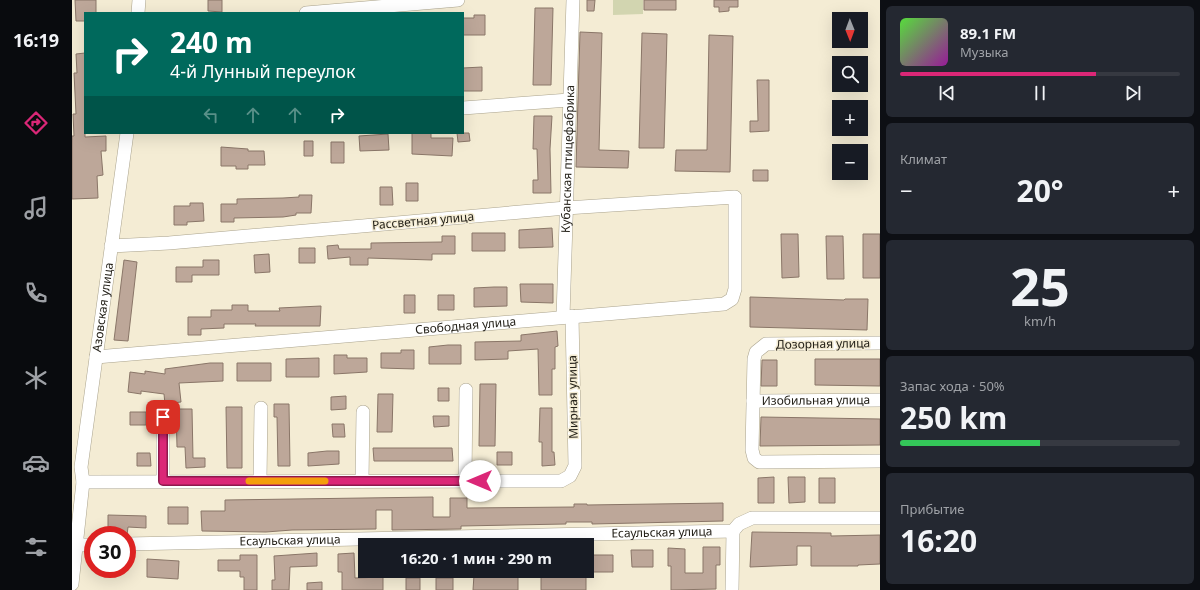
<!DOCTYPE html>
<html lang="ru">
<head>
<meta charset="utf-8">
<style>
	body { margin:0; font-family:"Noto Sans",sans-serif; background:#242831; color:#f1f3f6; height:100vh; display:flex; flex-direction:column; font-size:15px; white-space:nowrap }
	* { box-sizing:border-box; margin:0 }
	p { font-size:13px; color:#9ea1a6 }
	.icon { flex:none; width:22px; height:22px; fill:none; stroke:currentColor; stroke-width:2; stroke-linecap:round; stroke-linejoin:round }
	.map { position:relative; flex:1; overflow:hidden }
	.details { display:flex; flex-direction:column; gap:6px; padding:6px; background:#0d0f14; width:320px }
	.details>* { flex:none }
	.guide { position:absolute; left:12px; top:12px; width:380px; height:122px; border-radius:0px; box-shadow:0 4px 16px #0002; background:#00695c; color:#fff; overflow:hidden }
	.needle { width:26px; rotate:179deg }
	.buttons { position:absolute; left:760px; top:12px; display:grid; gap:8px }
	.buttons a { display:grid; place-items:center; width:36px; height:36px; border-radius:0px; background:#171b24; box-shadow:0 4px 16px #0002; font-size:20px }
	.speed { position:absolute; left:12px; top:526px; display:flex; gap:8px; font-size:20px; font-weight:700; text-align:center }
	.speed>* { display:grid; place-content:center; width:52px; height:52px; border-radius:50%; background:#171b24; box-shadow:0 4px 16px #0002; line-height:1 }
	.speed .limit { border:6px solid #d22; background:#fff; color:#111 }
	.pin { position:absolute; display:grid; place-items:center; width:34px; height:34px; color:#fff; margin:-17px; border-radius:8px; box-shadow:0 2px 6px #0006 }
	.me { position:absolute; width:44px; margin:-22px; rotate:270deg; stroke-linejoin:round; filter:drop-shadow(0 0 3px #0008) }
	.turn { display:flex; align-items:center; gap:14px; height:84px; padding:0 20px; font-size:18px }
	.turn .icon { width:52px; height:52px; stroke-width:2.5 }
	.turn b { display:block; font-size:28px; line-height:34px }
	.lanes { display:flex; align-items:center; height:38px; padding:0 20px; background:#0003; justify-content:center; gap:20px; direction:ltr }
	.lanes .off { opacity:.35 }
	.big { font-size:30px; font-weight:700; line-height:1.1 }
	.details .widget { flex:1; display:flex; flex-direction:column; justify-content:center; gap:6px; min-width:0; padding:0 14px; border-radius:6px; background:#242831 }
	.details .dial { align-items:center; gap:0 }
	.dial b { font-size:52px; line-height:1 }
	.song { display:flex; align-items:center; gap:12px }
	.cover { width:48px; height:48px; border-radius:6px; background:linear-gradient(135deg,hsl(110 70% 55%),hsl(300 70% 35%)) }
	.played { height:4px; border-radius:2px; background:linear-gradient(90deg,#db2777 70%,#363941 70%) }
	.keys { display:flex; justify-content:space-around; direction:ltr }
	.heat { display:flex; justify-content:space-between; align-items:center; font-size:22px; direction:ltr }
	.charge { height:6px; border-radius:3px; background:linear-gradient(90deg,#34c759 50%,#363941 0) }
	.trip { position:absolute; left:286px; top:538px; width:236px; height:40px; border-radius:0px; background:#171b24; box-shadow:0 4px 16px #0002; font-weight:700; line-height:40px; text-align:center }
	main { display:flex; flex:1; min-height:0 }
	.tabs { display:flex; flex-direction:column; width:72px; justify-content:space-around; align-items:center; background:#090b0e; color:#9ea1a6 }
	.tabs .icon { width:28px; height:28px }
	.tabs .on { color:#db2777 }
	.tabs b { font-size:18px; color:#f1f3f6 }
	.map>svg:first-child { display:block }
	.green { fill:#d2d5b0 }
	.building { fill:#bda799; stroke:#8a7668 }
	.lines { fill:none; stroke-linecap:round; stroke-linejoin:round }
	.minor-casing { stroke:#aaa38d; stroke-width:14 }
	.minor { stroke:#fff; stroke-width:13 }
	.route-casing { stroke:#8e194d; stroke-width:10 }
	.route { stroke:#db2777; stroke-width:7 }
	.slow { stroke:#f59e0b; stroke-width:7 }
	.labels { text-anchor:middle; stroke-width:3; stroke-linejoin:round; paint-order:stroke }
	.street-label { font-size:12px; fill:#242119; stroke:#f4ecd4 }
</style>
</head>
<body>
<main>
<nav class="tabs">
<b>16:19</b>
<svg class="icon on" aria-label="directions" viewBox="0 0 24 24"><path d="M12 3l9 9-9 9-9-9zM9 14v-3h6M13 9l2 2-2 2"/></svg>
<svg class="icon" aria-label="music" viewBox="0 0 24 24"><path d="M9 18V5l10-2v13"/><circle cx="6" cy="18" r="3"/><circle cx="16" cy="16" r="3"/></svg>
<svg class="icon" aria-label="phone" viewBox="0 0 24 24"><path d="M5 4h4l2 5-3 2q2 4 5 5l2-3 5 2v4C11 20 4 13 5 4z"/></svg>
<svg class="icon" aria-label="climate" viewBox="0 0 24 24"><path d="M12 3v18M4 7l16 10M4 17L20 7"/></svg>
<svg class="icon" aria-label="car" viewBox="0 0 24 24"><path d="M5 17H2v-5l4-1 3-4h7l3 4 3 1v5h-3M9 17h6M6 11h13"/><circle cx="7" cy="17" r="2"/><circle cx="17" cy="17" r="2"/></svg>
<svg class="icon" aria-label="filters" viewBox="0 0 24 24"><path d="M4 7h16M4 17h16"/><circle cx="9" cy="7" r="2"/><circle cx="15" cy="17" r="2"/></svg>
</nav>
<div class="map">
<svg width="808" height="590" viewBox="0 0 808 590">
	<rect width="100%" height="100%" fill="#f4ecd4"/>
	<path class="green" d="M541,0h30v14l-30,1z"/>
	<path class="building" d="M3,0h21v13h-11v8h-9z
		M136,0h14v12l-14,-1z
		M515,0h8l-1,11h-7z
		M572,0h32v10h-32z
		M642,0h24v7h-9v4l-10,1v-5h-5z
		M463,8h18l-2,77h-18z
		M402,15h11v20h-22v-17h11z
		M508,32l22,1 -3,117 30,1 -1,17 -52,-1z
		M570,33l25,1 -3,114h-25z
		M637,35l24,1 -3,136 -55,-1 1,-21h31z
		M13,53v84l21,-1v15h-5l2,24 -6,1 1,22 -26,1v-63h2l-1,-22h3l-2,-41h3l-1,-19z
		M410,67v24h-19v-23z
		M685,80h12v51l-19,1v-11h8z
		M462,116h18l-2,33 1,44h-18v-13h5l-1,-31h-4z
		M340,133h19v5h22l-1,18 -40,-2z
		M385,133h12l1,8 -12,1z
		M316,134l1,16 -29,1 -1,-15z
		M232,141h9v15h-9z
		M259,142h13v21h-13z
		M149,147l27,2v2h16l1,14h-17v4h-12v-3h-15z
		M681,170h15v11h-15z
		M334,183h12v18h-12z
		M308,187h12l1,18h-13z
		M227,195h13l-1,18h-15v2l-13,2 -49,1v4h-13v-18h16v-5l46,-1 16,-1z
		M118,203h13l1,18 -17,1v3h-13v-19h16z
		M480,228l1,19 -34,1v-18z
		M400,233h33v18h-33z
		M709,234h17l1,43 -17,1z
		M791,234h17v44h-17z
		M370,236h13v18h-23v6l-64,-2v7h-18v-8l-22,2 -1,-13 11,-1 1,4h32v-6l71,-1z
		M754,236h17l1,43h-17z
		M227,248h16v15h-16z
		M197,254l1,18 -15,1 -1,-18z
		M52,260l13,2 -9,79 -14,-1z
		M131,260h16v15h-27v7h-16v-15h27z
		M448,284h33v19l-32,-1z
		M422,287h13v19l-33,1v-19z
		M332,295h11v18h-11z
		M366,295h16v15h-16z
		M678,297l94,3 1,-1h23l-1,31 -117,-3z
		M160,305h16v6h32l-1,-3 42,-2 -1,20h-65l1,-2h-32v4l-23,1v6h-13v-18h23v-7h21z
		M485,331l1,15 -3,1v22h-3v26h-13l-1,-46 -30,2v8l-33,1v-18l46,-1v-6z
		M376,345h13v19h-32v-17z
		M329,350h13v19l-33,-1v-15h20z
		M262,355h13v3h20v14l-33,2z
		M247,358v19h-33v-18z
		M743,359h65v27l-65,-1z
		M690,360h15v26h-16z
		M138,363h13v18l-44,2 2,19 -16,2 -1,-10 -23,-3v3l-13,-2 2,-20 15,2v-3l20,3v-5z
		M165,363h34v18h-34z
		M408,384h16l-1,62h-16z
		M366,388h11v13h-11z
		M306,394h15l-1,38h-15z
		M274,396v13l-15,1v-13z
		M202,404h15l1,62h-12l-1,-49h-3z
		M154,407h16v61h-15z
		M468,408h12v44h2l1,13 -13,1v-24h-3z
		M104,409h16l1,49h12v9l-19,1 -1,-21h-8z
		M58,412h16v13h-16z
		M361,416h16v10l-15,1z
		M689,417l119,2v26l-120,1z
		M260,424h12l1,13h-12z
		M301,448h79l1,13h-79z
		M255,451h12v13l-31,2v-13z
		M425,452h15v13h-15z
		M65,453h13l1,13h-14z
		M702,477v26h-16v-25z
		M716,477h17v25l-16,1z
		M747,478h16v25h-16z
		M361,497v20h17v-19h17v10l107,-1v-3h13v1l136,-2v18l-131,3v-2h-26v2l-105,2v3l-69,1v-20h-16v19l-84,1 -26,2 -64,-1 -1,-20h24v-11z
		M96,507h20v17h-20z
		M36,515l38,1v12l-18,-1 -1,8h-19z
		M680,532l79,1v3l49,-1v29l-22,1v1h-47v-20h-14v19l-47,2z
		M631,547h17v18h-4v24l-45,1v-24h-3v-18l17,1v24h18z
		M559,550h22v17h-21z
		M245,553v13l-27,1 -1,23h-17v-10h3l-1,-24z
		M282,553l1,25 28,-1v13h-41v-18h-4v-18z
		M168,555h17v35h-13v-13h-4v-6h-22v-11h22z
		M515,555h26v17h-26z
		M75,559l32,2 -1,18 -31,-2z
		M402,575h44v15h-45z
		M514,575v15h-45v-14z
		M334,578h14v12h-14z
		M364,578h17v12h-17z
		M250,582v8h-15v-7z"/>
	<g class="lines">
		<g class="minor-casing">
			<g id="minor">
				<path d="M66,13l1,-13"/>
				<path d="M234,13l152,-13"/>
				<path d="M391,108l106,-8"/>
				<path id="s1" d="M491,317l10,-317"/>
				<path d="M808,343l-114,1 -10,8 -2,7 -2,91 2,8 5,4 121,-1"/>
				<path id="s2" d="M24,357l628,-53 8,-5 3,-10v-92l-169,11 -397,35 -58,3"/>
				<path id="s3" d="M681,401l127,-1"/>
				<path d="M91,481v-64"/>
				<path d="M188,481l1,-73"/>
				<path d="M290,481l1,-69"/>
				<path d="M393,481l1,-91"/>
				<path d="M11,482l478,-1 9,-5 5,-10 -3,-150"/>
				<path id="s4" d="M55,544l606,-13 6,-7 13,-6h128"/>
				<path d="M0,545h21"/>
				<path id="s5" d="M0,584l11,-102 -2,-15 46,-334"/>
				<path d="M660,590l1,-59"/>
			</g>
		</g>
		<use href="#minor" class="minor"/>
	</g>
	<g class="lines">
		<g class="route-casing">
			<path id="route" d="M91,417v64h317"/>
		</g>
		<use href="#route" class="route"/>
		<path class="slow" d="M177,481h76"/>
	</g>
	<g class="labels">
		<g class="street-label">
			<text dy="4" stroke="none"><textPath href="#s1" startOffset="158">Кубанская птицефабрика</textPath></text>
			<text transform="translate(351 221) rotate(-5)" y="4">Рассветная улица</text>
			<text dy="4" stroke="none"><textPath href="#s5" startOffset="279">Азовская улица</textPath></text>
			<text dy="4" stroke="none"><textPath href="#s2" startOffset="371">Свободная улица</textPath></text>
			<text transform="translate(751 344) rotate(-1)" y="4">Дозорная улица</text>
			<text transform="translate(501 397) rotate(-91)" y="4">Мирная улица</text>
			<text dy="4" stroke="none"><textPath href="#s3" startOffset="63">Изобильная улица</textPath></text>
			<text dy="4" stroke="none"><textPath href="#s4" startOffset="535">Есаульская улица</textPath></text>
			<text dy="4" stroke="none"><textPath href="#s4" startOffset="163">Есаульская улица</textPath></text>
		</g>
	</g>
</svg>
<div class="buttons">
<a><svg class="needle" viewBox="-14 -14 28 28"><path d="M0-13l5 13h-10z" fill="#e53935"/><path d="M0 13l5-13h-10z" fill="#9ea1a6"/></svg></a>
<a><svg class="icon" aria-label="search" viewBox="0 0 24 24"><circle cx="10" cy="10" r="6"/><path d="M15 15l6 6"/></svg></a>
<a>+</a>
<a>−</a>
</div>
<div class="speed"><div class="limit">30</div></div>
<div class="pin" style="left:91px;top:417px;background:#d93025"><svg class="icon" aria-label="arrive" viewBox="0 0 24 24"><path d="M6 21V4h12l-3 4 3 4H6"/></svg></div>
<svg class="me" style="left:408px;top:481px" viewBox="-20 -20 40 40"><circle r="19" fill="#fff"/><path d="M0-13L10 11 0 6-10 11z" fill="#db2777"/></svg>
<div class="trip">16:20 · 1 мин · 290 m</div>
<div class="guide">
<div class="turn"><svg class="icon" aria-label="right" viewBox="0 0 24 24"><path d="M7 20v-9h11M14 6l5 5-5 5"/></svg><div><b>240 m</b>4-й Лунный переулок</div></div>
<div class="lanes"><svg class="icon off" aria-label="left" viewBox="0 0 24 24"><path d="M17 20v-9H6M10 6l-5 5 5 5"/></svg><svg class="icon off" aria-label="ahead" viewBox="0 0 24 24"><path d="M12 20V5M6 11l6-6 6 6"/></svg><svg class="icon off" aria-label="ahead" viewBox="0 0 24 24"><path d="M12 20V5M6 11l6-6 6 6"/></svg><svg class="icon" aria-label="right" viewBox="0 0 24 24"><path d="M7 20v-9h11M14 6l5 5-5 5"/></svg></div>
</div>
</div>
<section class="details">
<div class="widget">
<div class="song"><i class="cover"></i><div><b>89.1 FM</b><p>Музыка</p></div></div>
<div class="played"></div>
<div class="keys"><svg class="icon" aria-label="previous" viewBox="0 0 24 24"><path d="M18 5L8 12l10 7zM5 5v14"/></svg><svg class="icon" aria-label="pause" viewBox="0 0 24 24"><path d="M8 5v14M16 5v14"/></svg><svg class="icon" aria-label="next" viewBox="0 0 24 24"><path d="M6 5l10 7-10 7zM19 5v14"/></svg></div>
</div>
<div class="widget"><p>Климат</p>
<div class="heat"><a>−</a><b class="big">20°</b><a>+</a></div>
</div>
<div class="widget dial"><b>25</b><p>km/h</p></div>
<div class="widget"><p>Запас хода · 50%</p><b class="big">250 km</b><div class="charge"></div></div>
<div class="widget"><p>Прибытие</p><b class="big">16:20</b></div>
</section>
</main>
</body>
</html>
